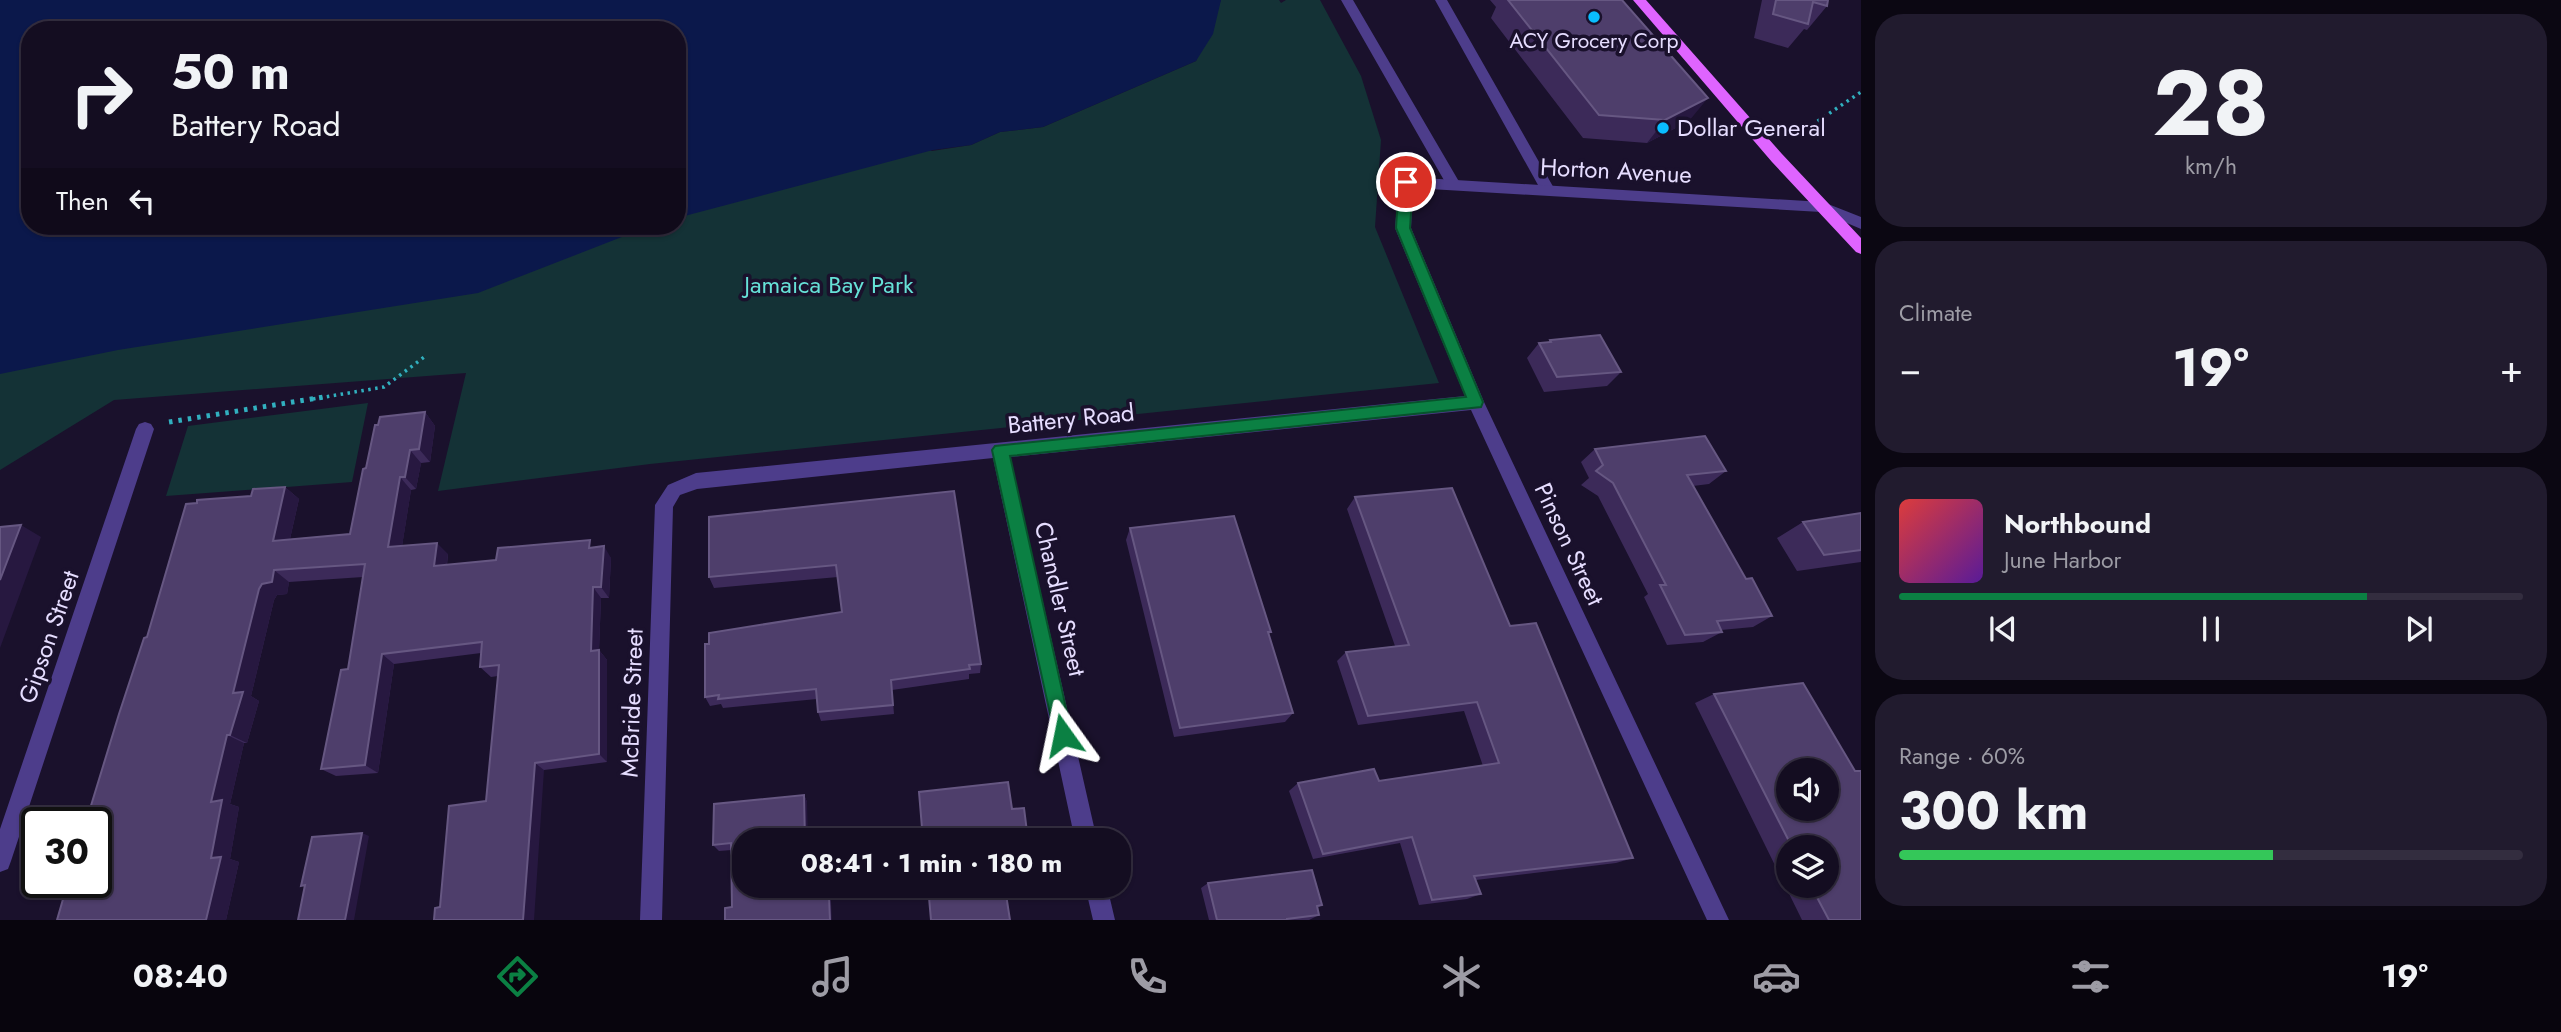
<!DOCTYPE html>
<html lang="en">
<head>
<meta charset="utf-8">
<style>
	body { margin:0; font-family:Jost,sans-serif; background:#211b2e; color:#f1f3f6; height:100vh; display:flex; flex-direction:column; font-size:26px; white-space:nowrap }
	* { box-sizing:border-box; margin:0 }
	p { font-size:23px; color:#9d9ca5 }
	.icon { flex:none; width:38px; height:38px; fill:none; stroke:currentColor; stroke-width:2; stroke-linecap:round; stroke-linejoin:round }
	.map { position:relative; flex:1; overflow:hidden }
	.sheet { display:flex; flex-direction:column; gap:14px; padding:14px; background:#0b0712; width:700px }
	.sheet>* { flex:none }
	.top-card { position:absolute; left:21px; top:21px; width:665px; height:214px; border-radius:28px; box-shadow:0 2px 5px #0004,0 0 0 2px #332d3f; background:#140d21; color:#f1f3f6; overflow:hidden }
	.fabs { position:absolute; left:1776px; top:758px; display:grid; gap:14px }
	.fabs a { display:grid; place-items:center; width:63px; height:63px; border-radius:50%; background:#140d21; box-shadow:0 2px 5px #0004,0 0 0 2px #332d3f; font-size:35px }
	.speed { position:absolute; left:21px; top:807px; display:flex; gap:14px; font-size:35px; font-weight:700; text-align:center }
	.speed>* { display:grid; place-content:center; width:91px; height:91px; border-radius:50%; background:#140d21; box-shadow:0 2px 5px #0004,0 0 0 2px #332d3f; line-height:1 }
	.speed .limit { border:4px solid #111; border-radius:10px; background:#fff; color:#111 }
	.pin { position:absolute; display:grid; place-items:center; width:60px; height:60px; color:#fff; margin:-30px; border:4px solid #fff; border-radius:50%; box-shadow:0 2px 7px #0007 }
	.me { position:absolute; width:77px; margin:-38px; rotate:348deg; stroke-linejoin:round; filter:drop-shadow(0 0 5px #0008) }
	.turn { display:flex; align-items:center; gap:24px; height:147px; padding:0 35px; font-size:32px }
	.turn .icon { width:91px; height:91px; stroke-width:2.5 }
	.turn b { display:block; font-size:49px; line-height:60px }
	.then { display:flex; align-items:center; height:66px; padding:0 35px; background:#0003; gap:14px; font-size:26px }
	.big { font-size:52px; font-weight:700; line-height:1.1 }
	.sheet .tile { flex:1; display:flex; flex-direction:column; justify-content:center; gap:10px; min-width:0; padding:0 24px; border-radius:28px; background:#211b2e }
	.sheet .dial { align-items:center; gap:0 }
	.dial b { font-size:91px; line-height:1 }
	.song { display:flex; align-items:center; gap:21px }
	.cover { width:84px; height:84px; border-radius:10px; background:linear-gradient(135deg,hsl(0 70% 55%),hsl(270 70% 35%)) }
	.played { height:7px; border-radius:4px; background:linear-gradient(90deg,#0b8043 75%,#332d3f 75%) }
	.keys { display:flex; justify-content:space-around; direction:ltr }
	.heat { display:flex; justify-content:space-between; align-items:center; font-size:38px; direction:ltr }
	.charge { height:10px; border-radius:5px; background:linear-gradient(90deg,#34c759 60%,#332d3f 0) }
	.trip { position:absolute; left:732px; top:828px; width:399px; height:70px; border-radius:28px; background:#140d21; box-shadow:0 2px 5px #0004,0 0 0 2px #332d3f; font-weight:700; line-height:70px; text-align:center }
	.dock { display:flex; height:112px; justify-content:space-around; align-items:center; background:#08050d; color:#9d9ca5 }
	.dock .icon { width:49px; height:49px }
	.dock .selected { color:#0b8043 }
	.dock b { font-size:32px; color:#f1f3f6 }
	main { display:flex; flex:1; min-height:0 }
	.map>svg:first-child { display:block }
	.green { fill:#143236 }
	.water { fill:#0b184b }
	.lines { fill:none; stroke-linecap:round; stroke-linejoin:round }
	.path-far1 { stroke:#31b0bf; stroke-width:3.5; stroke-dasharray:2.5 4.5; stroke-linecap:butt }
	.path { stroke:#31b0bf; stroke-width:5; stroke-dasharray:3.5 6; stroke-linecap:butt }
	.lane { fill:#4d3d8b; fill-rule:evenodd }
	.street { fill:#4d3d8b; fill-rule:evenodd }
	.primary { fill:#df64ff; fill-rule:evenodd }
	.wall { fill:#3c2a59; fill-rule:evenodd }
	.shaded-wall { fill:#271840 }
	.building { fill:#4e3e6b; stroke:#665782; stroke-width:2; fill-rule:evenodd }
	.route { fill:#0b8043; stroke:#07532c; stroke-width:2 }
	.poi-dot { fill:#09bdff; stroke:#1a112c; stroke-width:2.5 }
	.labels { text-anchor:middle; stroke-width:7; stroke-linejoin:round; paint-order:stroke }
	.far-poi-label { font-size:21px; fill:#e6ddff; stroke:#1a112c }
	.poi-label { font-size:24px; fill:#e6ddff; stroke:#1a112c; text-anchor:start }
	.street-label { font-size:24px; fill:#e6ddff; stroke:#1a112c }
	.park-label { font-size:24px; fill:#66e1d7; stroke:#1a112c }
</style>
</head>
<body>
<main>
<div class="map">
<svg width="1861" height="920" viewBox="0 0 1861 920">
	<rect width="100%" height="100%" fill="#1a112c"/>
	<path class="green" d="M1221,0h58l2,3 5,-3h34l41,76 20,64 -6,87 64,156 -789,81 -212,27 28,-118 -352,27 -114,70v-224l129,-20h548v-84l158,-24 97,33 39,-6 29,-13 43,-5 153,-66z
		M368,403l-16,79 -186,14 22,-70z"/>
	<path class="water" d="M0,0h1221l-8,34 -17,27 -153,66 -43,5 -29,13 -38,5 -256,68v-188h-647v196h620l-172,67 -360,57 -118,24z"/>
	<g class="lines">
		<path class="path-far1" d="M1806,129l55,-37
			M313,399l71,-12 43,-32"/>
		<path class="path" d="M169,422l155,-25"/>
		<path class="lane" d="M1341,0h12l108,185 -2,4h-10z
			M1435,0h12l108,190 -2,4h-10z"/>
		<path class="street" d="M1406,177l417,25 38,15v12l-40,-17 -408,-24 -2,40 73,174 245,518h-22l-236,-510 -461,47 87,383h-22l-82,-382 -296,31 -17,6 -7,12 -11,413h-22l15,-415 13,-20 28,-12 769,-77 -70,-168 4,-46z
			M145,422l6,2 3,5 -143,432 -3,8 -8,3v-43l136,-400 3,-5z
			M1085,886h22l8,34h-22z"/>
		<path class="primary" d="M1633,0h13l136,154 79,84v16l-5,-2 -84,-90z"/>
	</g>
	<path class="wall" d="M1490,0h132l67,121 -42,22 -64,-5 -92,-120 5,-11z
		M1762,0h66l-1,6 -20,24 -3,-1 -16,19 -34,-10z
		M1550,340l71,32 -14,14 -63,6 -17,-34 12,-15h8z
		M425,412l10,14 -5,36 -9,1 -5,26 -5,1 -9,56 46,8 -1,11 49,-5 98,-13 17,11 -2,40h-8l-2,52 8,10v102l-63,8 -104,137 46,-106 12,-125 -7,1 -11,-10 1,-14 -87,11 -16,109 -42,3 -15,-7 27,-100 15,-92 -74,5 -2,12 -10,1 -3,5 -23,96 8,5 -12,42h-3l-14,61 9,3 -9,52 9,3 -13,58 -79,-283 138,-150 14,12 -9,40 60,-5 16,-66z
		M1595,449l131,22 -17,13 -16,2 53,93 26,37 -19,11 -32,3 1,2 -19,10 -36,3 -23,-48 4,-3 -50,-98 -17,-11 8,-7 -8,-16z
		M954,491l27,173 -1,9 -11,1v5l-77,11 2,24 -73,7 -3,-9 -1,-13 -94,9 -2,-4 -11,2 -5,-9 137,-85 -4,-35 -124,11 -5,-11z
		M1355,497l155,129 123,232 -17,5 -140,17 5,14 -14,5 -48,6 -19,-62 -87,16 -24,-68 9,-8 81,-2 104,-15 -19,-55 -106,14 -21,-64 9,-9 49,-6 -48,-137z
		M1861,513v49l-64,9 -20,-33 26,-16z
		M1130,528l141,104 -2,2 24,79 -8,9 -111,15 -48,-197z
		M1714,694l141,77 6,149h-59l-107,-217zM1788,847h39v39h-39z
		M804,795l3,7 -63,84h66v12l21,3 -99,6v-57l-13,1 -6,-6z
		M1208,883l114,22 -5,3 2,7 -10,5h-100l-8,-32z
		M928,886h95l-3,5 -14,1z"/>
	<path class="shaded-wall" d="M1708,98l-19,23 -42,22 18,-23z
		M425,412l10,14 -5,36 -11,-13z
		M410,450l11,13 -5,26 -11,-12z
		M400,477l11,13 -11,69 -12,-12z
		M285,487l14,12 -12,53 -14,-11z
		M21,525l20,12 -41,111v-68z
		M437,543l11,11 -3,23 -11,-11z
		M604,546l7,12 -2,40 -8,-11z
		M274,570l15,12 -2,12 -10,1 -3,5 -23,96 8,5 -12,42 -17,-8 3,-42 26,-104 3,-5z
		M593,587l8,11 -2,52 8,10v102l-8,-8 -8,-103z
		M382,654l12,10 -16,109 -13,-8z
		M227,735l17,8 -14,61 9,3 -9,52 9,3 -13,58h-20l5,-62v-56z
		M535,763l9,7 -10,150h-11z
		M804,795l3,7 1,38h-3z
		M362,833l7,3 -15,84h-9z
		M807,886h3v17l-3,-5z
		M829,896l2,5 1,19h-2z"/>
	<path class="building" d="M1508,0h114l86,98 -43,22 -66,-5z
		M1776,0h52l-1,6 -14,-4 -5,22 -35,-10z
		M1600,335l21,37 -64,5 -18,-34 12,-1 -1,-2z
		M425,412l-6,37 -9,1 -5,27h-5l-12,70 49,-4 -3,23 62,-6 2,-12 92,-8 -1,8 15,-2 -3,41h-8l-2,64 8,-1v104l-64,9 -12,157h-89l1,-12 5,-1 9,-101 37,-5 13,-136 -19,2 2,-25 -100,12 -17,111 -44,4 20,-99 7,-1 17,-105 -91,6 -2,12 -10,2 -3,5 -26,104 10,-1 -13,43h-3l-16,67 11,-2 -11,58 10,-1 -15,63h-149l11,-38h28v-60h-10l33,-108 25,-76 3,-1 39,-133 11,-1v-3l54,-4 2,-7 32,-2 -12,54 77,-7 13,-65 3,-1 9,-43h3l2,-8z
		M1705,436l21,35 -39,4 59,104 6,-1 20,38 -55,5 5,11 -37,3 -25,-50h6l-53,-102 -17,-12 7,-6 -8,-16z
		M1452,488l58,138 26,-3 97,235 -159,18 7,18 -49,6 -20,-63 -89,17 -25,-71 76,-14 5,12 120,-18 -22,-61 -109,14 -22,-64 63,-7 -54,-148z
		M954,491l27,173 -12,1 1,4 -79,11 2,25 -75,7 -2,-23 -98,10 1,-4 -14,2v-53h4v-11l133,-21 -6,-47 -127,12v-60z
		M1861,513v37l-37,5 -21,-33z
		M1234,516l37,116h-3l25,81 -113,15 -50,-200z
		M21,525l-21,55v-53z
		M1803,683l52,88h6v149h-32l-18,-34h16v-39h-35l-78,-153zM1788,770h39v38h-39z
		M1008,782l4,27 12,-1 4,32h-105l-4,-48z
		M804,795l1,45h-61v46h63v12l22,-2 1,24h-105v-12l7,-1 -1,-64 -18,2 1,-41z
		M362,833l-17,87h-47l7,-35 -4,1 11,-49z
		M1312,870l10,35 -5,1 2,9 -32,4v1h-70l-9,-37z
		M928,886h95l-18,2 5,32h-79z"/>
	<path class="route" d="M1406,177l7,5 -3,46 73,174 -2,5 -471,49 62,279 -3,6 -6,3 -7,-3 -64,-291 3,-4 471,-49 -70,-169 3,-46z"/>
	<g class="poi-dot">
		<circle cx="1594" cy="17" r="7"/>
		<circle cx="1663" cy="128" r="7"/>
	</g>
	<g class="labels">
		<g class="far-poi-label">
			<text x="1594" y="48">ACY Grocery Corp</text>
		</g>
		<g class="poi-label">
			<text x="1677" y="136">Dollar General</text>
		</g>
		<g class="street-label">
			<text transform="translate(1616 171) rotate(3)" y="8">Horton Avenue</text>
			<text transform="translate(1071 419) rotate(-6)" y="8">Battery Road</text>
			<text transform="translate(1569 544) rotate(65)" y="8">Pinson Street</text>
			<text transform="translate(1060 599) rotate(77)" y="8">Chandler Street</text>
			<text transform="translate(49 637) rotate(-71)" y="8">Gipson Street</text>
			<text transform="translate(632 703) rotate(-88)" y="8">McBride Street</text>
		</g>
		<g class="park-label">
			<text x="829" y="293">Jamaica Bay Park</text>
		</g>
	</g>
</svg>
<div class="fabs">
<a><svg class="icon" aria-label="sound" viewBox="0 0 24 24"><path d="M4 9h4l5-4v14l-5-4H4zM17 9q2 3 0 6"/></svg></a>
<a><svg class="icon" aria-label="layers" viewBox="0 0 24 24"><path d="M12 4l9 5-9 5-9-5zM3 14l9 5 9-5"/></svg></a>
</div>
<div class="speed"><div class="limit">30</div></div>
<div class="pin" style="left:1406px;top:182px;background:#d93025"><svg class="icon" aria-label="arrive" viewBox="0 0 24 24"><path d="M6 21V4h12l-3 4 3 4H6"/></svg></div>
<svg class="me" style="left:1063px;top:735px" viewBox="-20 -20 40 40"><path d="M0-17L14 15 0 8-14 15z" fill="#0b8043" stroke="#fff" stroke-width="4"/></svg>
<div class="trip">08:41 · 1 min · 180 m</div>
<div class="top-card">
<div class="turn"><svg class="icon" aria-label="right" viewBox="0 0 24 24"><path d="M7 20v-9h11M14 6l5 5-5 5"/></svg><div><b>50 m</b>Battery Road</div></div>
<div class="then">Then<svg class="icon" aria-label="left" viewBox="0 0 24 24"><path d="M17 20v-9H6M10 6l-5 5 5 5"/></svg></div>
</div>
</div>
<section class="sheet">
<div class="tile dial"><b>28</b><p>km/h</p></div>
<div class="tile"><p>Climate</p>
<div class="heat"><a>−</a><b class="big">19°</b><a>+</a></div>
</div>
<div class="tile">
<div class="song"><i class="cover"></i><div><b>Northbound</b><p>June Harbor</p></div></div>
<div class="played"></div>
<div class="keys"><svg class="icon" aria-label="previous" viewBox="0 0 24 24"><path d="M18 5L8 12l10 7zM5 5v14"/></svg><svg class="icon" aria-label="pause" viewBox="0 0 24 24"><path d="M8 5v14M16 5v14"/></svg><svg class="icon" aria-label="next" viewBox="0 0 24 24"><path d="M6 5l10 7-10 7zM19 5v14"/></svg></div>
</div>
<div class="tile"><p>Range · 60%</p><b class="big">300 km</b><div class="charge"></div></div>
</section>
</main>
<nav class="dock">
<b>08:40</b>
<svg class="icon selected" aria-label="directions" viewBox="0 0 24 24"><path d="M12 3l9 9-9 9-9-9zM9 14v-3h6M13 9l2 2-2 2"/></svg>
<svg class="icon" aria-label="music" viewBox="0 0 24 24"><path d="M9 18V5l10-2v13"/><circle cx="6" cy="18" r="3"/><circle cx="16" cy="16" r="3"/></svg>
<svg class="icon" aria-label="phone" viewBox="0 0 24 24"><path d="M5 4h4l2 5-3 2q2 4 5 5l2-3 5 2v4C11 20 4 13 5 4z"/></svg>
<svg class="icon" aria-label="climate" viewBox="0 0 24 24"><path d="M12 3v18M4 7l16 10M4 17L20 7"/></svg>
<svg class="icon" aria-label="car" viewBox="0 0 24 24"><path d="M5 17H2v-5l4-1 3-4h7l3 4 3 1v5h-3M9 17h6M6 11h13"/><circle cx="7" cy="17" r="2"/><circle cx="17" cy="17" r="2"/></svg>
<svg class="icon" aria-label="filters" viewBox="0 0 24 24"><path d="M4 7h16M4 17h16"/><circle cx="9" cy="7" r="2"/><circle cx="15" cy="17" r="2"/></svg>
<b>19°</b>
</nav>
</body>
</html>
